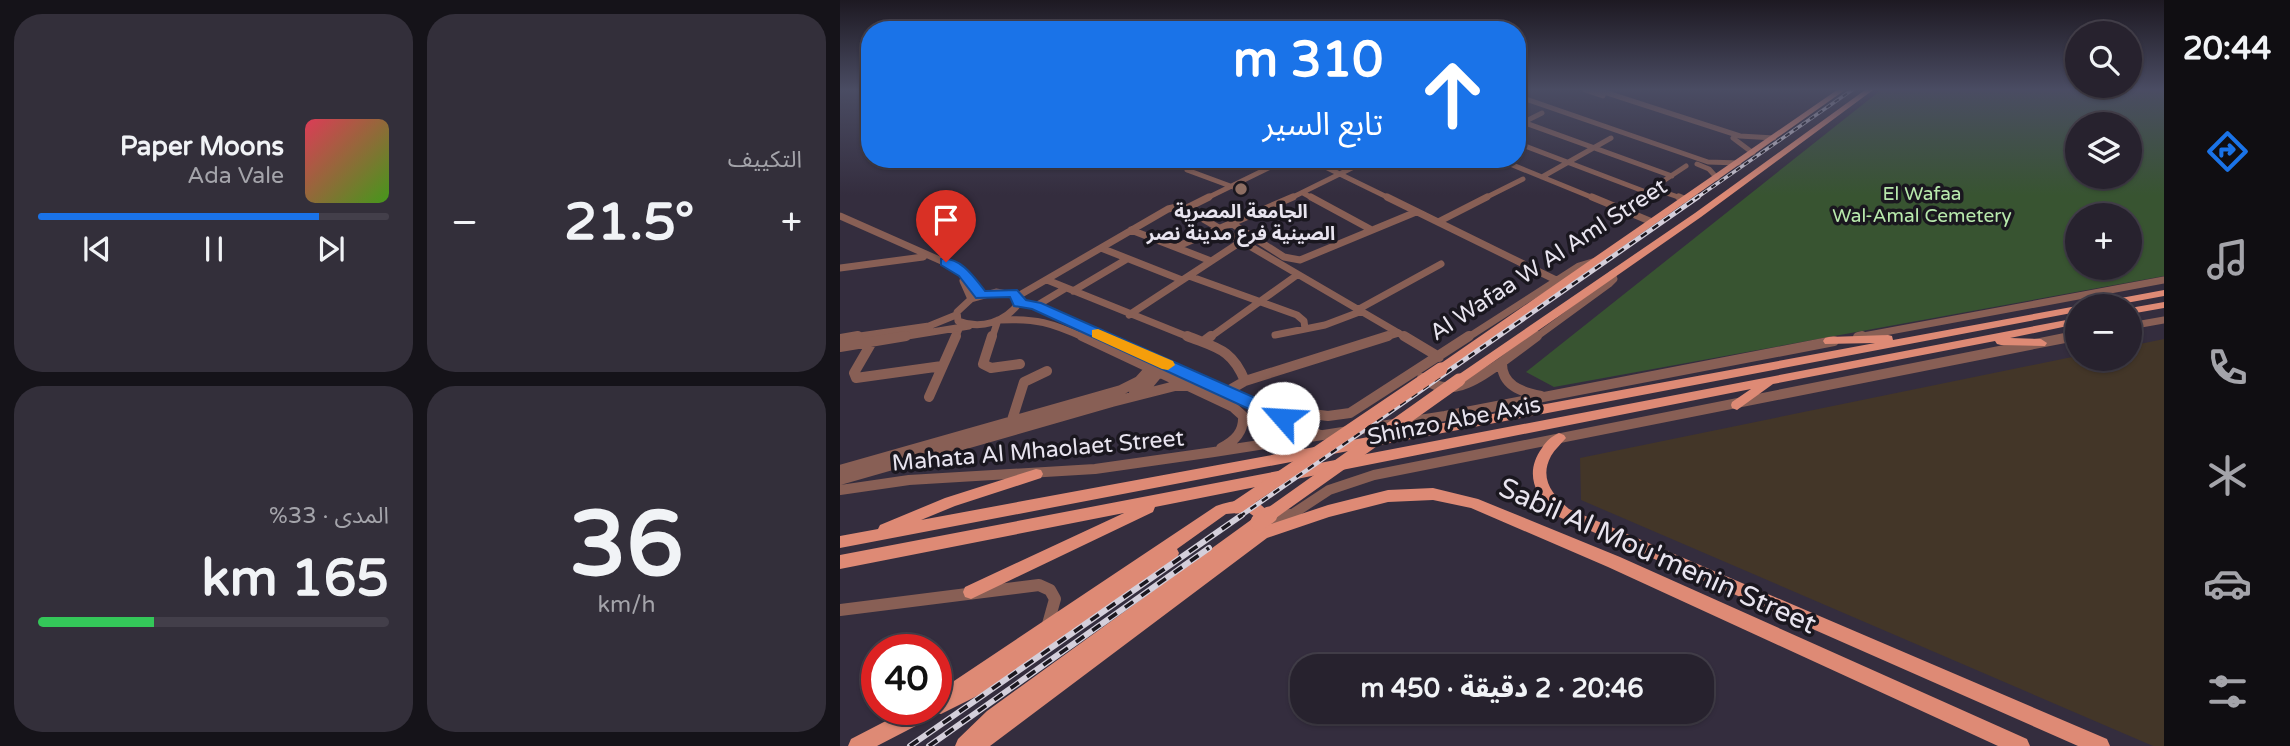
<!DOCTYPE html>
<html lang="ar">
<head>
<meta charset="utf-8">
<style>
	body { margin:0; font-family:"Varela Round","Noto Sans Arabic",sans-serif; background:#332f3a; color:#f1f3f6; direction:rtl; height:100vh; display:flex; flex-direction:column; font-size:26px; white-space:nowrap }
	* { box-sizing:border-box; margin:0 }
	p { font-size:23px; color:#a4a4aa }
	.icon { flex:none; width:38px; height:38px; fill:none; stroke:currentColor; stroke-width:2; stroke-linecap:round; stroke-linejoin:round }
	.map { position:relative; flex:1; overflow:hidden; direction:ltr }
	.panel { display:flex; flex-direction:column; gap:14px; padding:14px; background:#151319; width:840px }
	.panel>* { flex:none }
	.hud { position:absolute; left:21px; top:21px; width:665px; height:147px; border-radius:28px; box-shadow:0 2px 5px #0004,0 0 0 2px #433f4a; direction:rtl; background:#1a73e8; color:#fff; overflow:hidden }
	.buttons { position:absolute; left:1225px; top:21px; display:grid; gap:14px }
	.buttons a { display:grid; place-items:center; width:77px; height:77px; border-radius:50%; background:#27222e; box-shadow:0 2px 5px #0004,0 0 0 2px #433f4a; font-size:35px }
	.speed { position:absolute; left:21px; top:634px; display:flex; gap:14px; font-size:35px; font-weight:700; text-align:center }
	.speed>* { display:grid; place-content:center; width:91px; height:91px; border-radius:50%; background:#27222e; box-shadow:0 2px 5px #0004,0 0 0 2px #433f4a; line-height:1 }
	.speed .limit { border:10px solid #d22; background:#fff; color:#111 }
	.pin { position:absolute; display:grid; place-items:center; width:60px; height:60px; color:#fff; margin:-72px -30px; border-radius:50% 50% 50% 0; rotate:-45deg; box-shadow:0 0 7px #0007 }
	.pin .icon { rotate:45deg }
	.me { position:absolute; width:77px; margin:-38px; rotate:296deg; stroke-linejoin:round; filter:drop-shadow(0 0 5px #0008) }
	.turn { display:flex; align-items:center; gap:24px; height:147px; padding:0 28px; font-size:32px }
	.turn .icon { width:91px; height:91px; stroke-width:2.5 }
	.turn b { display:block; font-size:49px; line-height:60px }
	.big { font-size:52px; font-weight:800; line-height:1.1 }
	.panel .widget { flex:1; display:flex; flex-direction:column; justify-content:center; gap:10px; min-width:0; padding:0 24px; border-radius:28px; background:#332f3a }
	.panel .dial { align-items:center; gap:0 }
	.dial b { font-size:91px; line-height:1 }
	.song { display:flex; align-items:center; gap:21px }
	.cover { width:84px; height:84px; border-radius:10px; background:linear-gradient(135deg,hsl(350 70% 55%),hsl(100 70% 35%)) }
	.played { height:7px; border-radius:4px; background:linear-gradient(90deg,#1a73e8 80%,#433f4a 80%) }
	.keys { display:flex; justify-content:space-around; direction:ltr }
	.heat { display:flex; justify-content:space-between; align-items:center; font-size:38px; direction:ltr }
	.charge { height:10px; border-radius:5px; background:linear-gradient(90deg,#34c759 33%,#433f4a 0) }
	.panel .tiles { flex:1; display:grid; gap:14px; grid-template-columns:repeat(2,1fr) }
	.trip { position:absolute; left:450px; top:654px; width:424px; height:70px; border-radius:28px; background:#27222e; box-shadow:0 2px 5px #0004,0 0 0 2px #433f4a; font-weight:800; line-height:70px; text-align:center; direction:rtl }
	main { display:flex; flex:1; min-height:0 }
	.tab-bar { display:flex; flex-direction:column; width:126px; justify-content:space-around; align-items:center; background:#100e12; color:#a4a4aa }
	.tab-bar .icon { width:49px; height:49px }
	.tab-bar .active { color:#1a73e8 }
	.tab-bar b { font-size:32px; color:#f1f3f6 }
	.map>svg:first-child { display:block }
	.commercial { fill:#433628 }
	.green { fill:#385431; fill-rule:evenodd }
	.lines { fill:none; stroke-linecap:round; stroke-linejoin:round }
	.minor-far3 { stroke:#885f55; stroke-width:5 }
	.minor-far2 { stroke:#885f55; stroke-width:7 }
	.minor-far1 { stroke:#885f55; stroke-width:10 }
	.minor { stroke:#885f55; stroke-width:12 }
	.major { fill:#de8a75; fill-rule:evenodd }
	.rail-far2-casing { stroke:#d4cfdb; stroke-width:3.5 }
	.rail-far1-casing { stroke:#d4cfdb; stroke-width:5 }
	.rail-casing { stroke:#d4cfdb; stroke-width:6 }
	.rail-far2 { stroke:#1a171f; stroke-width:2; stroke-dasharray:5; stroke-linecap:butt }
	.rail-far1 { stroke:#1a171f; stroke-width:2.5; stroke-dasharray:7; stroke-linecap:butt }
	.rail { stroke:#1a171f; stroke-width:3.5; stroke-dasharray:10; stroke-linecap:butt }
	.major-bridge-far1 { stroke:#de8a75; stroke-width:13 }
	.major-bridge { stroke:#de8a75; stroke-width:17 }
	.route { fill:#1a73e8; stroke:#114b97; stroke-width:2 }
	.slow { fill:#f59e0b }
	.education-dot { fill:#8d6e63; stroke:#1a171f; stroke-width:2.5 }
	.labels { text-anchor:middle; stroke-width:7; stroke-linejoin:round; paint-order:stroke }
	.far-park-label { font-size:19px; fill:#b8e9ac; stroke:#1a171f }
	.far-poi-label { font-size:19px; font-weight:bold; fill:#e8e4ef; stroke:#1a171f }
	.street-label { font-size:23px; fill:#e8e4ef; stroke:#1a171f }
	.near-street-label { font-size:28px; fill:#e8e4ef; stroke:#1a171f }
</style>
</head>
<body>
<main>
<nav class="tab-bar">
<b>20:44</b>
<svg class="icon active" aria-label="directions" viewBox="0 0 24 24"><path d="M12 3l9 9-9 9-9-9zM9 14v-3h6M13 9l2 2-2 2"/></svg>
<svg class="icon" aria-label="music" viewBox="0 0 24 24"><path d="M9 18V5l10-2v13"/><circle cx="6" cy="18" r="3"/><circle cx="16" cy="16" r="3"/></svg>
<svg class="icon" aria-label="phone" viewBox="0 0 24 24"><path d="M5 4h4l2 5-3 2q2 4 5 5l2-3 5 2v4C11 20 4 13 5 4z"/></svg>
<svg class="icon" aria-label="climate" viewBox="0 0 24 24"><path d="M12 3v18M4 7l16 10M4 17L20 7"/></svg>
<svg class="icon" aria-label="car" viewBox="0 0 24 24"><path d="M5 17H2v-5l4-1 3-4h7l3 4 3 1v5h-3M9 17h6M6 11h13"/><circle cx="7" cy="17" r="2"/><circle cx="17" cy="17" r="2"/></svg>
<svg class="icon" aria-label="filters" viewBox="0 0 24 24"><path d="M4 7h16M4 17h16"/><circle cx="9" cy="7" r="2"/><circle cx="15" cy="17" r="2"/></svg>
</nav>
<div class="map">
<svg width="1324" height="746" viewBox="0 0 1324 746">
	<rect width="100%" height="100%" fill="#342d3e"/>
	<path class="commercial" d="M1324,339v407h-11l-572,-246 -1,-42 497,-102 53,3v-13z"/>
	<path class="green" d="M1041,90h283v186l-610,111 -28,-15zM1237,124h53v53h-53zM1237,215h53v53h-53z"/>
	<g class="lines">
		<path class="minor-far3" d="M745,90l18,6
			M758,90l142,46 34,2
			M677,96l191,66 31,1
			M677,120l155,56
			M682,123l20,-10
			M893,138l20,15
			M677,143l129,49
			M469,159l82,40
			M658,159l98,40
			M857,164l12,5 8,9
			M347,170l46,17
			M702,177l69,-39
			M812,188l32,11
			M463,193l11,6
			M365,199l82,-40
			M449,199l81,-40
			M643,199l40,-20
			M796,199l50,-33"/>
		<path class="minor-far2" d="M471,197l59,32
			M547,197l169,83
			M752,197l60,25
			M839,197l7,3
			M347,208l22,-11
			M781,209l18,-12
			M0,216l113,50 16,12 12,17
			M598,222l49,-25
			M391,223l53,34 16,3 116,-48
			M291,230l80,31
			M336,247l117,-50
			M261,248l81,32
			M0,268l83,-11
			M349,276l108,39 7,6 1,8
			M207,280l144,58
			M123,281l8,18
			M233,291l54,-32
			M156,292l22,4 1,7c-14,19 -38,27 -61,18l-1,-9 14,-13z
			M178,296l150,-87 13,-3 226,132
			M179,303l17,3 71,32
			M196,306l30,-18
			M519,309l82,-45
			M289,315l113,-74
			M159,320c37,-2 53,3 86,18
			M1290,326l34,-6
			M435,335l50,-10 37,-14
			M1018,337l306,-57
			M6,338l83,-12 27,-11
			M55,338l74,-12
			M115,338l4,-9
			M152,338l6,-18
			M369,338l88,-63
			M543,338l16,-5
			M627,338l112,-72 20,-6
			M695,338l74,-54 5,-5 -2,-5
			M1226,338l11,-2"/>
		<path class="minor-far1" d="M152,336l-9,28 8,4 29,-4
			M242,336l151,71 10,9c1,16 -8,25 -22,32
			M263,336l217,99
			M347,336c30,12 45,13 58,45
			M564,336l35,21
			M697,336l-35,26c-1,23 19,30 39,34
			M1018,337l4,-1
			M0,339l18,-3
			M32,342l-18,31 2,5 86,-12
			M363,342l8,-6
			M0,347l66,-11
			M582,378c29,21 54,2 80,-16
			M386,392l19,-11 143,-45
			M294,393l15,-9 10,-12
			M89,397l27,-61
			M423,408l65,8 22,-3 119,-77
			M404,419l24,11 15,-12
			M171,423l13,-41 23,-11
			M0,470l281,-80 18,-9 11,-12
			M0,480l272,-78 63,-16h13
			M0,490l69,-10 186,-11 119,-17 231,-36 389,-75
			M448,517l41,-27 45,-15 701,-139"/>
		<path class="minor" d="M432,527l18,-12
			M0,610l199,-25 11,5 5,9 -7,25"/>
		<path class="major" d="M997,90h8l-400,282h-8l-2,-3 2,-3z
			M1025,90h8l-172,127 -238,166h-8l-2,-3 2,-3 240,-164z
			M1324,290v6l-54,10h-22l6,-3z
			M1324,302v6l-34,6v-6z
			M1237,306h2h-2v6l-1237,236v-12l38,-7 2,-4 65,-27 91,-29 5,1 2,4 -2,4 -86,28 -34,14 954,-177 -50,1 -2,-3 2,-3 4,-1 59,-2 4,1 1,4z
			M1237,318v6l-67,14 31,1 6,4 -2,3 -44,-1 -4,-1 -2,-3 -222,43 -36,26 -5,-2 -1,-3 1,-3 19,-13 -596,118 -2,5 -182,87 -6,-2 -2,-5 2,-5 159,-74 -284,56v-14z
			M719,433l5,2 2,3c-5,6 -11,11 -15,18 -12,22 1,39 18,53l538,230 3,7h-32l-519,-229c-23,-18 -36,-43 -17,-69 4,-7 10,-12 17,-15z
			M593,488l45,11 142,58 407,182 3,7h-32l-390,-179 -137,-59 -38,-8 -45,2 -59,15 -62,21 -277,208h-35l3,-7 29,-28 268,-194 -7,-5 -22,2 -49,35 2,4 -2,5 -194,135 -42,21 -5,-1 -1,3 -58,30h-29l3,-7 58,-30h27v-16l280,-187c22,-8 51,-12 55,18l57,-19 60,-15z"/>
		<g class="rail-far2-casing">
			<path id="rail-far2" d="M855,199l157,-109"/>
		</g>
		<g class="rail-far1-casing">
			<path id="rail-far1" d="M399,517l459,-320"/>
		</g>
		<g class="rail-casing">
			<path id="rail" d="M70,746l332,-231
				M89,746l280,-198"/>
		</g>
		<use href="#rail-far2" class="rail-far2"/>
		<use href="#rail-far1" class="rail-far1"/>
		<use href="#rail" class="rail"/>
		<path class="major-bridge-far1" d="M397,507l204,-138
			M426,517l193,-137"/>
		<path class="major-bridge" d="M419,522l10,-7"/>
	</g>
	<linearGradient id="sky" x2="0" y2="1"><stop stop-color="#1d1922"/><stop offset="0.46" stop-color="#4a4c63"/><stop offset="1" stop-color="#4a4c63" stop-opacity="0"/></linearGradient>
	<rect width="1324" height="195" fill="url(#sky)"/>
	<path class="route" d="M101,259c20,-2 33,18 44,32l32,-1 9,10 15,3 248,110 2,5 -8,6 -6,-2 -245,-113 -18,-3 -4,-9 -34,1 -17,-22 -18,-11z"/>
	<path class="slow" d="M258,329l75,32 2,4 -7,5 -6,-1 -70,-32v-7z"/>
	<circle class="education-dot" cx="401" cy="189" r="7"/>
	<g class="labels">
		<g class="far-park-label">
			<text x="1082" y="200">El Wafaa<tspan x="1082" dy="22">Wal-Amal Cemetery</tspan></text>
		</g>
		<g class="far-poi-label">
			<text x="401" y="218">الجامعة المصرية<tspan x="401" dy="22">الصينية فرع مدينة نصر</tspan></text>
		</g>
		<g class="street-label">
			<text transform="translate(708 259) rotate(-33)" y="8">Al Wafaa W Al Aml Street</text>
			<text transform="translate(614 420) rotate(-11)" y="8">Shinzo Abe Axis</text>
			<text transform="translate(198 450) rotate(-5)" y="8">Mahata Al Mhaolaet Street</text>
		</g>
		<g class="near-street-label">
			<text transform="translate(818 555) rotate(24)" y="10">Sabil Al Mou'menin Street</text>
		</g>
	</g>
</svg>
<div class="buttons">
<a><svg class="icon" aria-label="search" viewBox="0 0 24 24"><circle cx="10" cy="10" r="6"/><path d="M15 15l6 6"/></svg></a>
<a><svg class="icon" aria-label="layers" viewBox="0 0 24 24"><path d="M12 4l9 5-9 5-9-5zM3 14l9 5 9-5"/></svg></a>
<a>+</a>
<a>−</a>
</div>
<div class="speed"><div class="limit">40</div></div>
<div class="pin" style="left:106px;top:262px;background:#d93025"><svg class="icon" aria-label="arrive" viewBox="0 0 24 24"><path d="M6 21V4h12l-3 4 3 4H6"/></svg></div>
<svg class="me" style="left:443px;top:418px" viewBox="-20 -20 40 40"><circle r="19" fill="#fff"/><path d="M0-13L10 11 0 6-10 11z" fill="#1a73e8"/></svg>
<div class="trip">20:46 · 2 دقيقة · 450 m</div>
<div class="hud">
<div class="turn"><svg class="icon" aria-label="ahead" viewBox="0 0 24 24"><path d="M12 20V5M6 11l6-6 6 6"/></svg><div><b>310 m</b>تابع السير</div></div>
</div>
</div>
<section class="panel">
<div class="tiles">
<div class="widget"><p>التكييف</p>
<div class="heat"><a>−</a><b class="big">21.5°</b><a>+</a></div>
</div>
<div class="widget">
<div class="song"><i class="cover"></i><div><b>Paper Moons</b><p>Ada Vale</p></div></div>
<div class="played"></div>
<div class="keys"><svg class="icon" aria-label="previous" viewBox="0 0 24 24"><path d="M18 5L8 12l10 7zM5 5v14"/></svg><svg class="icon" aria-label="pause" viewBox="0 0 24 24"><path d="M8 5v14M16 5v14"/></svg><svg class="icon" aria-label="next" viewBox="0 0 24 24"><path d="M6 5l10 7-10 7zM19 5v14"/></svg></div>
</div>
<div class="widget dial"><b>36</b><p>km/h</p></div>
<div class="widget"><p>المدى · 33%</p><b class="big">165 km</b><div class="charge"></div></div>
</div>
</section>
</main>
</body>
</html>
